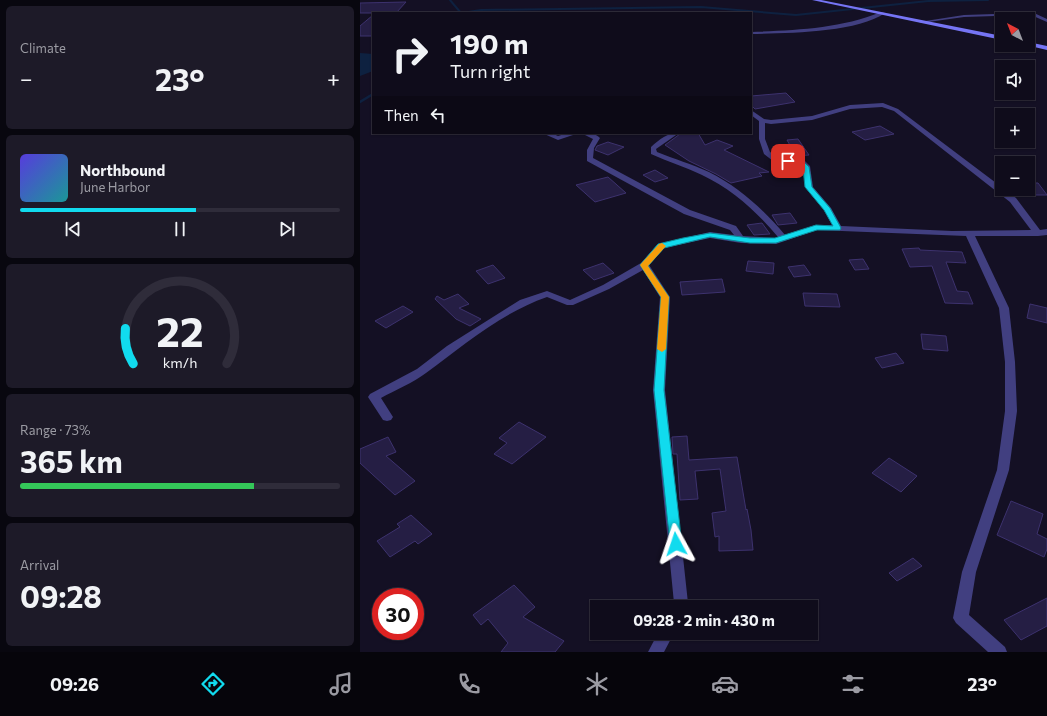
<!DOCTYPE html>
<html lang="en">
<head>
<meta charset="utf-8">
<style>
	body { margin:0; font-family:Commissioner,sans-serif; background:#1d1a28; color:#f1f3f6; height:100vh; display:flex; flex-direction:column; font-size:15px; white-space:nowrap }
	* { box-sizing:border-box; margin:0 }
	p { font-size:13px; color:#9b9ba3 }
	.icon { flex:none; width:22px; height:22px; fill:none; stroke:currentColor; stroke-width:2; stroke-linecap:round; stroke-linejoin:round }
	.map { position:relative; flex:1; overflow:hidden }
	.sheet { display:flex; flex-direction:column; gap:6px; padding:6px; background:#08070f; width:360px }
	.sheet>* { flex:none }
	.banner { position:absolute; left:12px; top:12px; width:380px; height:122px; border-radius:0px; box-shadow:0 1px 3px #0004,0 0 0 1px #2f2c3a; background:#0f0c1b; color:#f1f3f6; overflow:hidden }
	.needle { width:26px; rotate:318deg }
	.buttons { position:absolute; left:635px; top:12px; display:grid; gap:8px }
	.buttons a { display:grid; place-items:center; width:40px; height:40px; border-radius:0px; background:#0f0c1b; box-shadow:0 1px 3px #0004,0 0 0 1px #2f2c3a; font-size:20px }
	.speed { position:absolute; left:12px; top:588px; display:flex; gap:8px; font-size:20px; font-weight:700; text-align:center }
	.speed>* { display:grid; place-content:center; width:52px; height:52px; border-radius:50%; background:#0f0c1b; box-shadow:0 1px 3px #0004,0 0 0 1px #2f2c3a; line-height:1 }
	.speed .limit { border:6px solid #d22; background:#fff; color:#111 }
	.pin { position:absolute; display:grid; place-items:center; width:34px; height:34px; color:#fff; margin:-17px; border-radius:8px; box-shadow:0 2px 6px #0006 }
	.me { position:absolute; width:44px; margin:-22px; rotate:355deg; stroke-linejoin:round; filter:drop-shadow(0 0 3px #0008) }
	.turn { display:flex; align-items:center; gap:14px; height:84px; padding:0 12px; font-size:18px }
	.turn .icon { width:52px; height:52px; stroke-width:2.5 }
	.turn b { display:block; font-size:28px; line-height:34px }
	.then { display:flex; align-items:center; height:38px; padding:0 12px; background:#0003; gap:8px; font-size:15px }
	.big { font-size:30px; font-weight:700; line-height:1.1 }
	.sheet .tile { flex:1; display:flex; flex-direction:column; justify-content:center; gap:6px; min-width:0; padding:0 14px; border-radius:6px; background:#1d1a28 }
	.sheet .dial { align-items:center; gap:0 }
	.dial svg { height:104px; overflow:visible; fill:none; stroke:#2f2c3a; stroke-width:7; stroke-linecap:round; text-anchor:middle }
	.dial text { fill:#f1f3f6; stroke:none }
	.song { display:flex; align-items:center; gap:12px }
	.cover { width:48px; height:48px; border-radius:6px; background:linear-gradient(135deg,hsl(250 70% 55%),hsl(180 70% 35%)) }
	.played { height:4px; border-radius:2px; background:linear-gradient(90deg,#11dbee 55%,#2f2c3a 55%) }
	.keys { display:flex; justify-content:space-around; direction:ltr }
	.heat { display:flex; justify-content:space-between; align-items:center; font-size:22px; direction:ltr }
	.charge { height:6px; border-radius:3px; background:linear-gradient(90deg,#34c759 73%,#2f2c3a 0) }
	.trip { position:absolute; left:230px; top:600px; width:228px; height:40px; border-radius:0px; background:#0f0c1b; box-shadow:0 1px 3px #0004,0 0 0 1px #2f2c3a; font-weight:700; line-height:40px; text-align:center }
	.tab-bar { display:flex; height:64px; justify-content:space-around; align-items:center; background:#06050b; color:#9b9ba3 }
	.tab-bar .icon { width:28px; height:28px }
	.tab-bar .current { color:#11dbee }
	.tab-bar b { font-size:18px; color:#f1f3f6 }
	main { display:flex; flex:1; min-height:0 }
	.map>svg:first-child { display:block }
	.water { fill:#0e2140 }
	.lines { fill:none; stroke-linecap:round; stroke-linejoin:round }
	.stream-far1 { stroke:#0e2140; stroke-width:2 }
	.stream { stroke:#0e2140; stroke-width:2.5 }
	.building { fill:#251e44; stroke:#3d326e }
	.minor { fill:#413f80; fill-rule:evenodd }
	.secondary { fill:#7675f5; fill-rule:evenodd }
	.route { fill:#11dbee; stroke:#0b8e9b }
	.slow { fill:#f59e0b }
</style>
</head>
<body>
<main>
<section class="sheet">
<div class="tile"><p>Climate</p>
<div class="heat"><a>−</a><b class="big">23°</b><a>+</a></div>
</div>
<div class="tile">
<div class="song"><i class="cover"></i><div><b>Northbound</b><p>June Harbor</p></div></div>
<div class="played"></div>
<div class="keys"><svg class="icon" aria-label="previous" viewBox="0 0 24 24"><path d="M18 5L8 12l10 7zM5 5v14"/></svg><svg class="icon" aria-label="pause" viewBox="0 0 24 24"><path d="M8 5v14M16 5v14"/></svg><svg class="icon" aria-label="next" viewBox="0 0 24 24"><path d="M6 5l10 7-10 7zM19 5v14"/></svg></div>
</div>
<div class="tile dial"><svg viewBox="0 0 100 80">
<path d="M14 69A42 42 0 1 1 86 69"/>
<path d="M14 69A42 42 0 0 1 8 42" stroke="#11dbee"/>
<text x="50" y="56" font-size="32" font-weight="700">22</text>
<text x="50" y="72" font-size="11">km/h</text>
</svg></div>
<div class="tile"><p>Range · 73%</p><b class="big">365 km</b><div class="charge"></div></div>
<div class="tile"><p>Arrival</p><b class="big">09:28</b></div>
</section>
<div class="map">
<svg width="687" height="652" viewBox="0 0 687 652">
	<rect width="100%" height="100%" fill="#141024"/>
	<path class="water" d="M0,53l13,1v17l-13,5z"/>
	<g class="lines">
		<path class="stream-far1" d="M90,0l11,13
			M102,13l19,-3 220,-3 95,8 132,-14 60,-1"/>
		<path class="stream" d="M0,102l13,-8"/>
	</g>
	<path class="building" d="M46,2l-10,11h-36v-10z
		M13,15v21h-13v-10z
		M426,93l9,9 -40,7 -4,-4v-9z
		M520,126l14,8 -29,6 -13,-8z
		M329,133h9l7,12 12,-5 16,6 -9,4 45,22 -10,1 3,3 -31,7 -15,-9 -27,-13 -24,-16 15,-11z
		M438,139l11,16 -13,1 -9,-16z
		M248,142l3,1 13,4 -16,8 -13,-5 2,-4z
		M295,170l13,8 -13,4 -12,-7z
		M248,177l18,16 -31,9 -19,-17z
		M668,183h10l9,12h-19z
		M430,213l7,10 -19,2 -6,-10z
		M402,223l8,11 -16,1 -7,-10z
		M559,248l1,2 42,2 4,11 -20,-1 11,29 11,1 5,12 -28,-1 -13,-37 -22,1 -8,-18z
		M503,259l6,10 -14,1 -6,-10z
		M388,261l26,2 -1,11 -27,-3z
		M243,263l11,10 -20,7 -11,-10z
		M133,265l12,13 -17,6 -12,-13z
		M444,265l7,10 -17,2 -6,-10z
		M362,279l3,13 -43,3 -2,-13z
		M443,293l34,1 3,13 -35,-1z
		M98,294l11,10 -10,4 22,11 -11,7 -14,-7 -21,-20 2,-3 7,4z
		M670,304l17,4v15l-20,-5z
		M43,306l10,6 -27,16 -11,-7z
		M561,334l25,2 2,15 -25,-2z
		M536,353l8,10 -22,5 -7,-10z
		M159,422l27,15 -34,27 -18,-10 13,-11 -8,-5z
		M327,436l2,24 48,-3 9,53 1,-1 4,21 2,20 -34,1v-15l-4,1 -3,-24 14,-2 -6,-42 -25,2 3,28 -18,1 -3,-46h-4l-1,-17z
		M28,437l8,15 -10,4 29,25 -20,14 -35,-32v-14z
		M529,458l28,18 -16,16 -29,-19z
		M651,501l32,13 -6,20 10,5v10l-3,8 -47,-22z
		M51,515l21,19 -14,10 -3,-3 -25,16 -13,-16 23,-14 -3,-3z
		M553,558l9,8 -25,15 -8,-8z
		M154,585l21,22 -12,10 41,24 -9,11h-54l7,-9 -20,-24 -7,6 -8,-10z
		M687,598v28l-26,14 -17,-20z"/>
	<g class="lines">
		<path class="minor" d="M521,12l4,1c-29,20 -98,20 -134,21v-2c45,-2 88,-3 130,-20z
			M663,13h11l13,6v3l-16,-7h-8l-59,2 -43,6 -2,-1 45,-7z
			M523,103l15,6 118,89 24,32 7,-1v6l-9,1h-63l34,72 6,54 2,49 -8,59 -33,102 -7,43 36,32 2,5h-19l-32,-29 -3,-5 9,-46 35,-102 8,-59v-49l-6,-54 -33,-72 -149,-6 -41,14 -35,-1 -31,-5 -46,10 -15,17 21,32 -5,93 23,213 -1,4h-15l2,-4 -21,-213 7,-93 -17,-27 -34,19 -36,16h-6l-20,-8c-46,16 -83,48 -121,76 -13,10 -31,17 -45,25l12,19 -2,3 -4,1 -4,-1 -15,-23 2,-3 47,-25 30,-23 73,-46 27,-9 23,9 33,-15 38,-22 17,-19 52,-12 24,3 -4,-5 -46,-16 -97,-53v-11l6,-11 -12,-6c7,0 14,0 19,5l-6,10 -1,10 97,52 46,16 7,10 32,2 3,-1c-21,-25 -46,-48 -76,-62 -16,-8 -34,-13 -51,-21v-7c9,-8 16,-14 28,-14l-23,16 1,3c17,7 35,12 52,20 30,15 55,38 76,63l31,-10h16l-7,-14 -20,-24 -2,-18 -4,-5 -26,-3 -9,-7 -5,-15v-18l-8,-6v-5l13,9 7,1 41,-4 38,-11zM522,107l12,4 116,91 21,28 -79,1 -111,-5 -10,-18 -18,-21 -3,-21 -6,-6 -23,-1 -11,-7 -5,-13v-16l6,1 41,-4 38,-11z
			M182,133h9l7,3 10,-3h11l-21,7z
			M298,633h16l-10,19h-16z"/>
		<path class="secondary" d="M452,0h9l181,36v4z
			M668,42l19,4v4l-21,-5h2z"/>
	</g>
	<path class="route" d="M428,159l15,2 6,6 3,20 18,21 11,20 -1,2h-23l-41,13h-26l-40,-6 -46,11 -16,18 21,31 -5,93 18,154 -2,4 -4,1 -5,-1 -1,-4 -16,-154 7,-93 -21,-32 18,-21 25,-6 27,-5 40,5h25l41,-13 17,1 -9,-16 -19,-23 -2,-18 -4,-5 -13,-1v-3z"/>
	<path class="slow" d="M302,243l4,3 -18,20 21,31 -3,52 -4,3 -5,-3 4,-52 -21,-32 19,-21z"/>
</svg>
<div class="buttons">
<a><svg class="needle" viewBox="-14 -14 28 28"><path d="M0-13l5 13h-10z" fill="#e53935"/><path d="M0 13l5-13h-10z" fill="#9b9ba3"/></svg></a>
<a><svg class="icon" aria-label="sound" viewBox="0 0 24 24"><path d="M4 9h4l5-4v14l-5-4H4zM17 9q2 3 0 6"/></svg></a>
<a>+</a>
<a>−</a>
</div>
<div class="speed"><div class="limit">30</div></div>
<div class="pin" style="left:428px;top:161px;background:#d93025"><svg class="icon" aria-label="arrive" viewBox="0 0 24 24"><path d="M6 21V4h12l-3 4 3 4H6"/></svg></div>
<svg class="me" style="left:316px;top:544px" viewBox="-20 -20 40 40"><path d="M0-17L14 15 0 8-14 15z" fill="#11dbee" stroke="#fff" stroke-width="4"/></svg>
<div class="trip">09:28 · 2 min · 430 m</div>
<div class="banner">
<div class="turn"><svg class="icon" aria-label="right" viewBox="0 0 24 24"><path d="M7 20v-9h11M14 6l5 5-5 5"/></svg><div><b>190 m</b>Turn right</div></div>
<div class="then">Then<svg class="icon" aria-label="left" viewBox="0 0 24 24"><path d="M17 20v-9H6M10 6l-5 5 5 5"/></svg></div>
</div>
</div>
</main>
<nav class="tab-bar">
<b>09:26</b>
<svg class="icon current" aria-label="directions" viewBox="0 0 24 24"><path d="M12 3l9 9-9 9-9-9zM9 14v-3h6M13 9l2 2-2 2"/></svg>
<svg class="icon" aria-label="music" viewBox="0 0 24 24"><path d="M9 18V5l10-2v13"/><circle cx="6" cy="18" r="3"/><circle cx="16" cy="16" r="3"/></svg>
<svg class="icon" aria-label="phone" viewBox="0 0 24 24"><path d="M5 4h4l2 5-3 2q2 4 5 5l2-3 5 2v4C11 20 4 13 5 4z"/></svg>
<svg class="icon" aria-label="climate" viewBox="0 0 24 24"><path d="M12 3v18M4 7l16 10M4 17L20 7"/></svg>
<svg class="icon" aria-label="car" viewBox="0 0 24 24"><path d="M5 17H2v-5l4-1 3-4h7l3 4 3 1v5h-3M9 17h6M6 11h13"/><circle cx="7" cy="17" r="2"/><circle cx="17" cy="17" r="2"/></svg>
<svg class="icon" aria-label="filters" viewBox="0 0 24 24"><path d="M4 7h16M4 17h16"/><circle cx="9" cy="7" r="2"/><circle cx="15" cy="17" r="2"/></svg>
<b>23°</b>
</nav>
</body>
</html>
